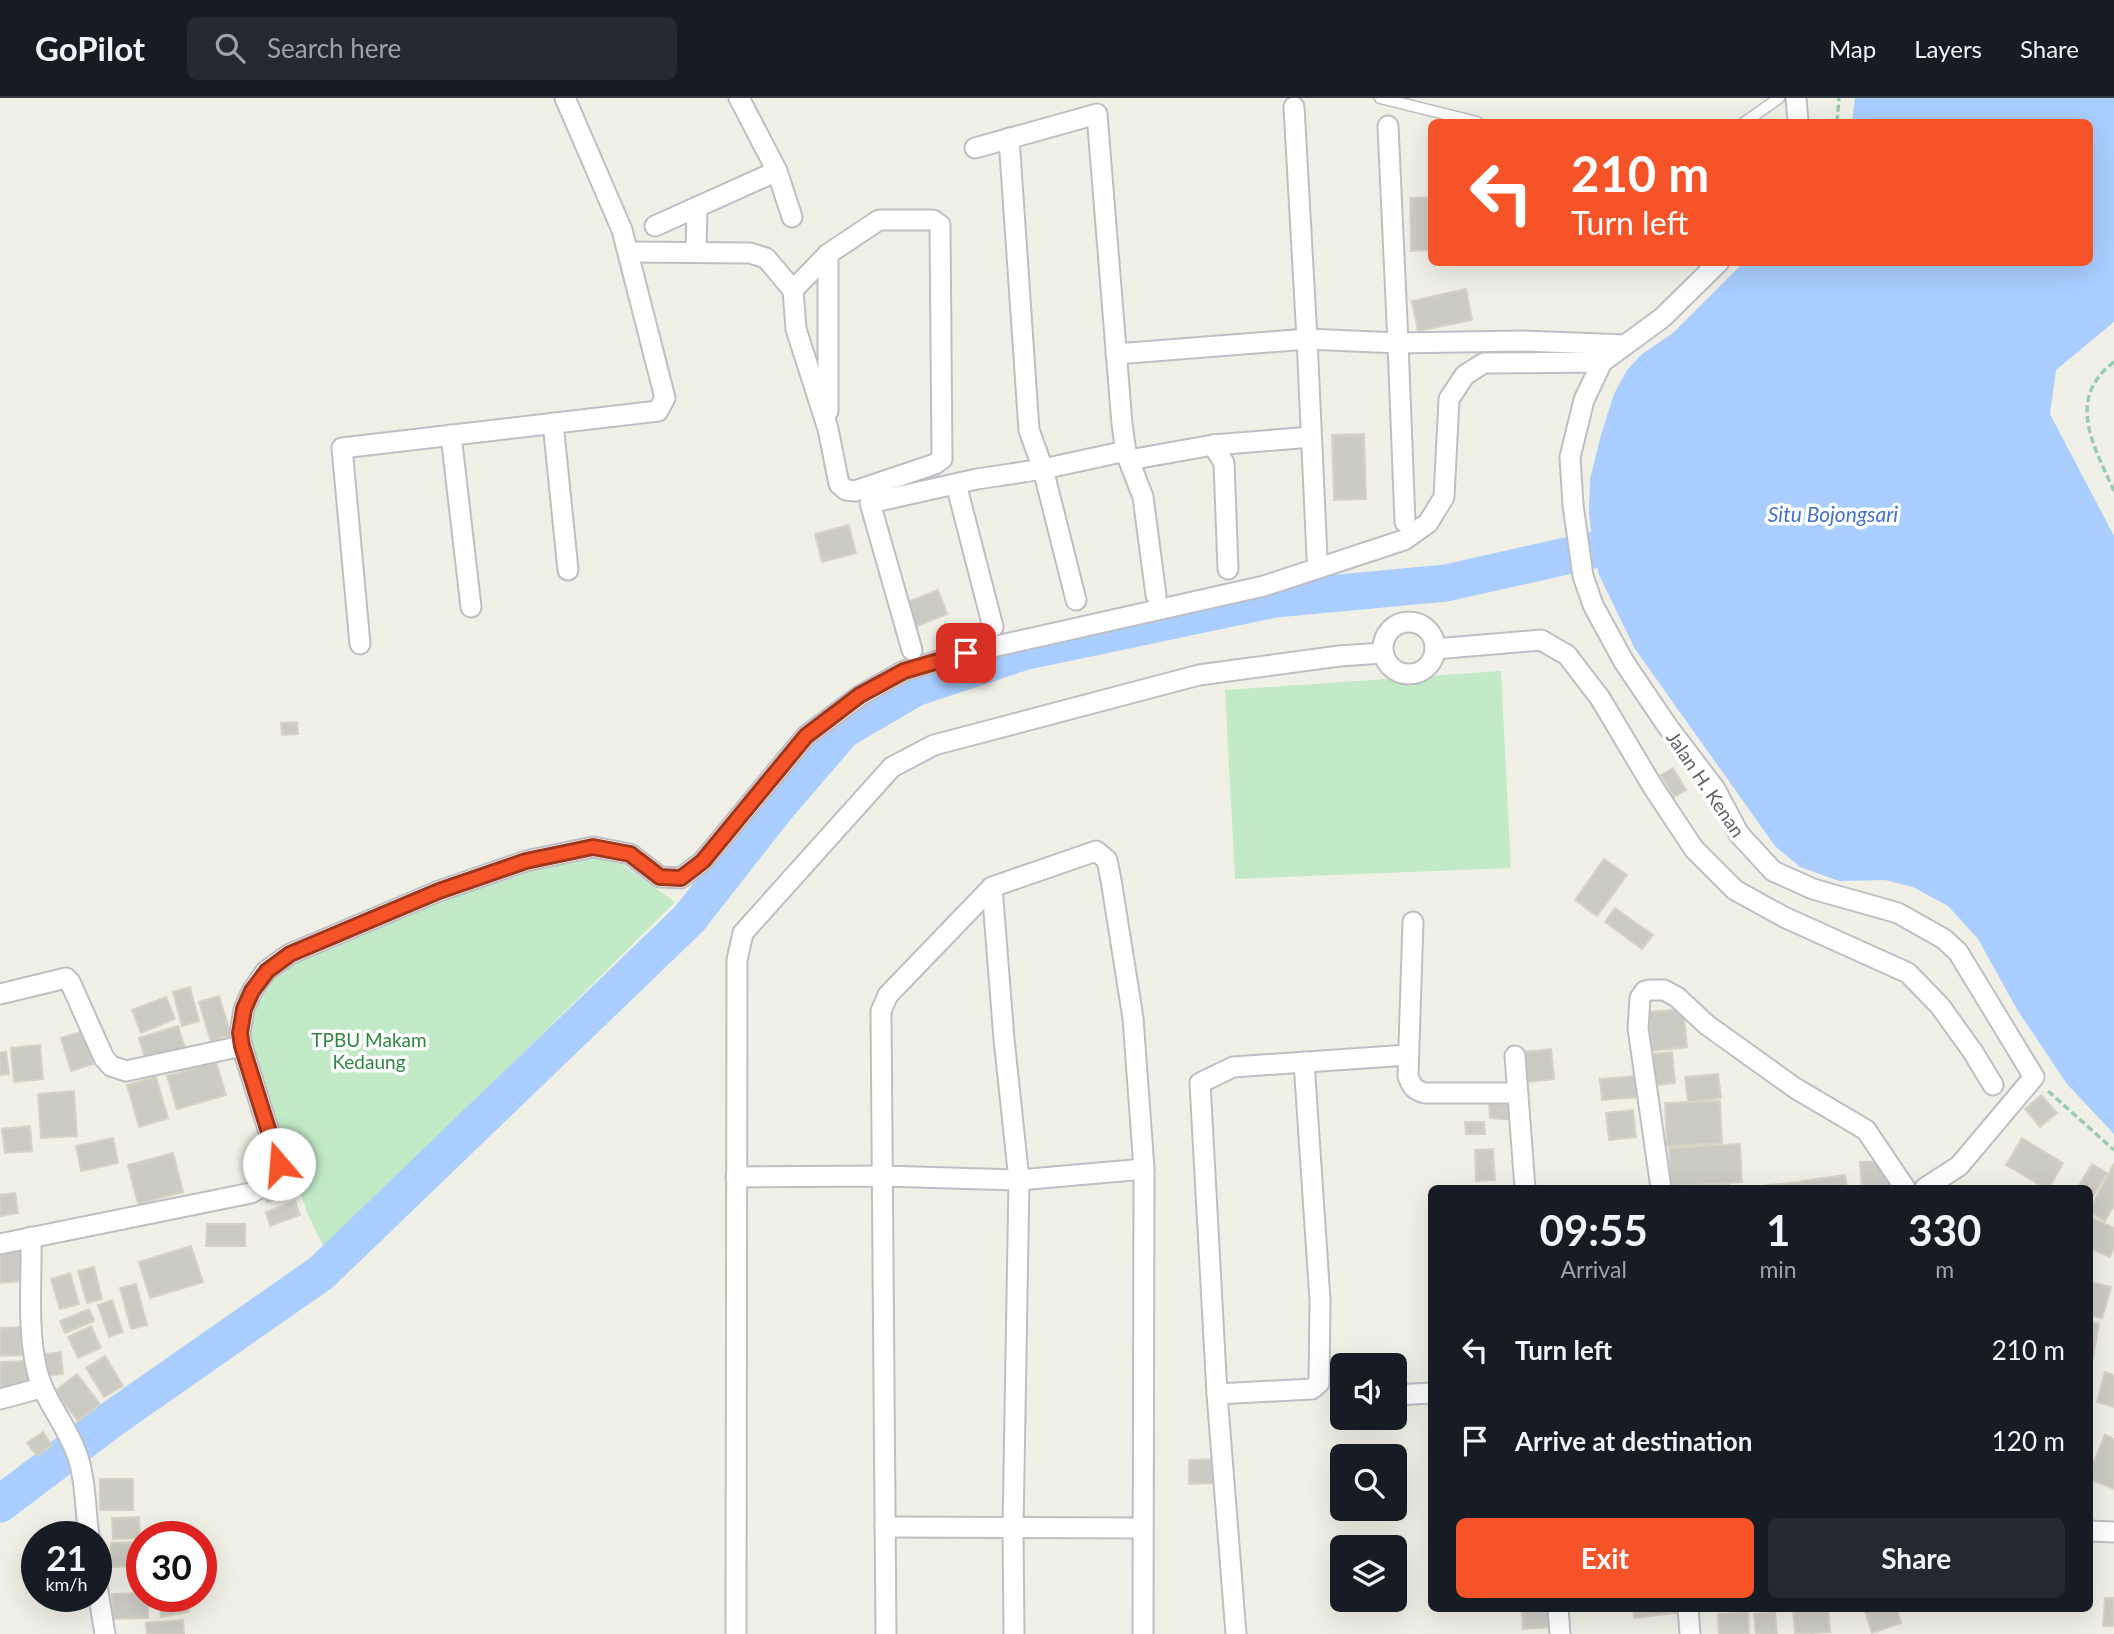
<!DOCTYPE html>
<html lang="en">
<head>
<meta charset="utf-8">
<style>
  body { margin:0; font-family:Lato,sans-serif; background:#242831; color:#f1f3f6; height:100vh; display:flex; flex-direction:column; font-size:26px; white-space:nowrap }
  * { box-sizing:border-box; margin:0 }
  p { font-size:23px; color:#9ea1a6 }
  .icon { flex:none; width:38px; height:38px; fill:none; stroke:currentColor; stroke-width:2; stroke-linecap:round; stroke-linejoin:round }
  .map { position:relative; flex:1; overflow:hidden }
  .panel { position:absolute; left:1428px; top:1087px; width:665px; height:427px; display:flex; flex-direction:column; background:#171b24; border-radius:10px; box-shadow:0 7px 28px #0002 }
  .panel>* { flex:none }
  .guide { position:absolute; left:1428px; top:21px; width:665px; height:147px; border-radius:10px; box-shadow:0 7px 28px #0002; background:#f65428; color:#fff; overflow:hidden }
  .tools { position:absolute; left:1330px; top:1255px; display:grid; gap:14px }
  .tools a { display:grid; place-items:center; width:77px; height:77px; border-radius:10px; background:#171b24; box-shadow:0 7px 28px #0002; font-size:35px }
  .speed { position:absolute; left:21px; top:1423px; display:flex; gap:14px; font-size:35px; font-weight:700; text-align:center }
  .speed>* { display:grid; place-content:center; width:91px; height:91px; border-radius:50%; background:#171b24; box-shadow:0 7px 28px #0002; line-height:1 }
  .speed small { font-size:18px; font-weight:400 }
  .speed .limit { border:10px solid #d22; background:#fff; color:#111 }
  .pin { position:absolute; display:grid; place-items:center; width:60px; height:60px; color:#fff; margin:-30px; border-radius:14px; box-shadow:0 4px 10px #0006 }
  .me { position:absolute; width:77px; margin:-38px; rotate:342deg; stroke-linejoin:round; filter:drop-shadow(0 0 5px #0008) }
  .turn { display:flex; align-items:center; gap:24px; height:147px; padding:0 28px; font-size:32px }
  .turn .icon { width:91px; height:91px; stroke-width:2.5 }
  .turn b { display:block; font-size:49px; line-height:60px }
  .eta { display:flex; justify-content:space-evenly; align-items:center; height:119px; text-align:center }
  .eta b { font-size:42px; font-weight:700; line-height:49px }
  .cta { display:flex; gap:14px; margin-top:auto; padding:14px 28px }
  .cta a { flex:1; height:80px; border-radius:10px; background:#f65428; color:#fff; font-size:28px; font-weight:700; line-height:80px; text-align:center }
  .cta a+a { background:#242831; color:#f1f3f6 }
  ul { padding:0; list-style:none }
  li { display:flex; align-items:center; gap:21px; height:91px; padding:0 28px }
  li div { flex:1 }
  li b { display:block; font-size:26px }
  li em { font-style:normal }
  header { display:flex; align-items:center; gap:42px; box-sizing:border-box; height:98px; padding:0 35px; background:#171b24; border-bottom:2px solid #363941 }
  header strong { font-size:33px }
  nav { display:flex; gap:38px; margin-inline-start:auto; font-size:24px }
  .search { width:490px; height:63px; background:#242831; display:flex; align-items:center; gap:18px; box-sizing:border-box; padding:0 24px; border-radius:10px; color:#9ea1a6; font-size:26px }
  .map>svg:first-child { display:block }
</style>
</head>
<body>
<header>
<strong>GoPilot</strong>
<div class="search"><svg class="icon" aria-label="search" viewBox="0 0 24 24"><circle cx="10" cy="10" r="6"/><path d="M15 15l6 6"/></svg>Search here</div>
<nav><a>Map</a><a>Layers</a><a>Share</a></nav>
</header>
<div class="map">
<svg width="2114" height="1536" viewBox="0 0 2114 1536">
  <rect width="100%" height="100%" fill="#f1f0e7"/>
  <g fill="#c2eac7">
    <polygon points="1501,573 1511,770 1235,781 1225,592"/>
    <polygon points="597,760 623,767 675,804 325,1152 308,1117 248,947 249,929 267,884 294,864 456,795 554,763"/>
  </g>
  <polygon fill="#a9ceff" points="1855,0 2114,0 2114,224 2056,272 2050,316 2114,438 2114,1036 2067,986 2018,913 1978,841 1948,808 1913,789 1885,782 1839,783 1800,769 1775,748 1635,551 1599,477 1593,452 1589,414 1590,381 1601,337 1614,296 1627,272 1642,256 1673,235 1743,165 2090,164 2090,24 1852,24"/>
  <g fill="none" stroke-linecap="round" stroke-linejoin="round">
    <polyline stroke="#a9ceff" stroke-width="37" points="0,1406 112,1321 321,1175 689,821 776,710 843,632 915,590 1023,554 1275,501 1446,485 1593,452"/>
  </g>
  <g fill="#cccbc3" stroke="#d7d3c4" stroke-width="2">
    <polygon points="1432,99 1432,152 1411,153 1410,100"/>
    <polygon points="1466,191 1472,222 1418,233 1412,203"/>
    <polygon points="1364,336 1366,401 1334,402 1332,337"/>
    <polygon points="849,427 856,455 822,464 815,436"/>
    <polygon points="938,492 947,516 912,530 902,506"/>
    <polygon points="297,624 298,636 282,637 281,625"/>
    <polygon points="1673,670 1686,692 1674,699 1661,677"/>
    <polygon points="1604,761 1627,777 1597,818 1575,802"/>
    <polygon points="1615,810 1653,837 1642,851 1605,824"/>
    <polygon points="190,889 199,923 182,928 173,894"/>
    <polygon points="219,898 231,937 211,944 199,904"/>
    <polygon points="166,899 175,921 141,935 132,912"/>
    <polygon points="1683,911 1687,949 1652,953 1649,914"/>
    <polygon points="178,928 185,950 146,963 139,940"/>
    <polygon points="89,931 99,964 71,973 61,940"/>
    <polygon points="40,947 43,981 14,984 11,950"/>
    <polygon points="1551,951 1554,981 1518,985 1515,955"/>
    <polygon points="6,954 9,976 0,977 0,955"/>
    <polygon points="1672,954 1675,985 1648,988 1645,957"/>
    <polygon points="216,964 226,997 177,1011 167,978"/>
    <polygon points="1718,976 1721,1000 1688,1004 1685,979"/>
    <polygon points="1636,978 1638,999 1602,1002 1600,981"/>
    <polygon points="156,979 168,1020 139,1029 127,987"/>
    <polygon points="74,993 77,1038 41,1040 38,996"/>
    <polygon points="2041,997 2057,1015 2040,1029 2025,1011"/>
    <polygon points="1513,1000 1514,1022 1490,1020 1489,1001"/>
    <polygon points="1720,1003 1722,1045 1667,1048 1665,1005"/>
    <polygon points="1633,1012 1636,1039 1609,1042 1606,1015"/>
    <polygon points="1465,1024 1484,1024 1485,1036 1466,1036"/>
    <polygon points="30,1028 32,1053 5,1055 2,1031"/>
    <polygon points="113,1040 118,1065 81,1073 76,1048"/>
    <polygon points="2022,1040 2063,1065 2049,1090 2045,1090 2006,1067"/>
    <polygon points="1740,1046 1742,1084 1671,1088 1669,1050"/>
    <polygon points="1493,1051 1495,1082 1476,1083 1475,1052"/>
    <polygon points="173,1055 183,1094 138,1106 128,1067"/>
    <polygon points="1888,1063 1889,1090 1862,1090 1860,1064"/>
    <polygon points="2092,1066 2107,1075 2093,1098 2090,1095 2090,1090 2078,1089"/>
    <polygon points="2114,1066 2114,1111 2112,1110 2105,1123 2090,1114 2090,1110"/>
    <polygon points="1845,1077 1847,1090 1802,1090 1801,1083"/>
    <polygon points="287,1083 291,1096 267,1104 263,1092"/>
    <polygon points="1800,1084 1800,1090 1742,1090"/>
    <polygon points="1729,1086 1729,1090 1685,1090 1684,1088"/>
    <polygon points="15,1095 18,1115 0,1118 0,1097"/>
    <polygon points="295,1103 300,1117 270,1128 266,1114"/>
    <polygon points="2090,1119 2114,1130 2114,1150 2110,1159 2090,1150"/>
    <polygon points="207,1126 245,1126 245,1148 206,1148"/>
    <polygon points="191,1148 203,1184 150,1200 139,1164"/>
    <polygon points="27,1151 31,1182 0,1185 0,1155"/>
    <polygon points="94,1169 102,1201 87,1205 78,1173"/>
    <polygon points="70,1175 79,1206 60,1211 51,1181"/>
    <polygon points="2090,1184 2111,1189 2102,1220 2090,1217"/>
    <polygon points="136,1186 147,1227 131,1231 120,1190"/>
    <polygon points="112,1202 123,1234 109,1239 98,1207"/>
    <polygon points="89,1211 94,1223 65,1235 60,1223"/>
    <polygon points="2090,1224 2099,1226 2093,1260 2090,1259"/>
    <polygon points="91,1228 101,1250 78,1260 68,1239"/>
    <polygon points="20,1229 22,1257 0,1258 0,1230"/>
    <polygon points="61,1254 63,1276 40,1279 37,1257"/>
    <polygon points="105,1258 123,1288 104,1299 86,1270"/>
    <polygon points="28,1263 29,1293 0,1294 0,1264"/>
    <polygon points="2105,1274 2114,1277 2114,1309 2097,1304"/>
    <polygon points="77,1276 100,1306 78,1323 55,1293"/>
    <polygon points="43,1334 52,1347 37,1358 27,1345"/>
    <polygon points="2105,1337 2114,1341 2114,1391 2090,1381 2090,1373"/>
    <polygon points="1214,1361 1215,1385 1189,1386 1189,1362"/>
    <rect x="100" y="1381" width="33" height="31"/>
    <polygon points="139,1419 140,1440 113,1441 112,1420"/>
    <polygon points="142,1444 142,1468 111,1469 111,1445"/>
    <polygon points="142,1495 142,1498 148,1498 148,1520 113,1521 112,1496"/>
    <polygon points="158,1498 186,1498 189,1514 161,1519"/>
    <polygon points="2105,1500 2114,1500 2114,1528 2103,1528"/>
    <polygon points="1522,1510 1551,1510 1552,1529 1523,1531"/>
    <polygon points="1633,1510 1676,1510 1677,1515 1634,1520"/>
    <polygon points="1793,1510 1828,1510 1830,1534 1795,1536"/>
    <polygon points="1864,1510 1896,1510 1901,1525 1872,1535"/>
    <polygon points="1748,1514 1749,1536 1719,1536 1718,1516"/>
    <polygon points="1775,1514 1777,1536 1756,1536 1754,1516"/>
    <polygon points="183,1522 184,1536 147,1536 146,1525"/>
  </g>
  <g fill="none" stroke-linecap="round" stroke-linejoin="round">
    <g stroke="#bebfc6" stroke-width="13">
      <g id="lane">
        <polyline points="1380,0 1477,24"/>
        <polyline points="1745,24 1779,0"/>
      </g>
    </g>
    <g stroke="#bebfc6" stroke-width="23">
      <g id="street">
        <polyline points="739,0 777,73 792,119"/>
        <polyline points="1796,0 1798,24"/>
        <polyline points="1294,9 1307,241 1398,245 1405,424"/>
        <polyline points="1388,28 1398,245 1522,243 1625,247"/>
        <polyline points="1009,40 1029,332 1043,371 1076,502"/>
        <polyline points="975,50 1097,16 1122,326 1126,355 1143,399 1156,497"/>
        <polyline points="655,128 777,73"/>
        <polyline points="629,154 750,155 766,160 793,192 796,231 828,331 839,386 846,392 855,393 935,366 942,361 940,127 933,122 879,122 828,156 793,192"/>
        <polyline points="696,154 697,109"/>
        <polyline points="828,156 828,313"/>
        <polyline points="1719,164 1662,220 1602,264 1584,302 1570,359 1573,407 1583,478 1593,507 1624,564 1668,629 1715,691 1739,736 1773,773 1813,791 1898,815 1944,841 1958,854 2034,979 1959,1068 1925,1090"/>
        <polyline points="1116,256 1307,241 1317,459"/>
        <polyline points="553,325 568,472"/>
        <polyline points="451,337 471,509"/>
        <polyline points="1213,347 1311,339"/>
        <polyline points="1129,362 1213,347 1224,365 1228,471"/>
        <polyline points="956,386 993,529"/>
        <circle cx="1409" cy="550" r="26"/>
        <polyline points="360,546 342,350 658,313 665,300 622,132 565,0"/>
        <polyline points="1435,551 1541,542 1567,557 1600,600 1653,689 1694,751 1735,792 1784,819 1908,875 1940,908 1973,954 1993,987"/>
        <polyline points="912,552 870,405 977,381 1043,371 1126,353"/>
        <polyline points="992,789 1004,941 1019,1082 1013,1431 1014,1536"/>
        <path d="M1413,824L1408,978C1412,989 1414,992 1425,995H1518"/>
        <polyline points="0,896 66,880 70,884 104,960 111,968 126,973 242,948"/>
        <polyline points="1515,958 1525,1090"/>
        <polyline points="736,1079 882,1078 1019,1082 1144,1071"/>
        <polyline points="1661,1090 1638,930 1640,900 1645,893 1650,892 1664,892 1677,899 1707,927 1795,990 1866,1032 1905,1090"/>
        <path d="M31,1139C32,1181 27,1227 36,1268C42,1300 65,1324 76,1354C86,1379 85,1412 89,1438"/>
        <polyline points="0,1146 251,1095 271,1084 279,1066 242,948 240,935 244,911 252,893 266,873 290,856 439,793 526,763 593,749 630,756 660,779 681,780 703,763 806,638 861,597 904,573 966,555 1264,488 1404,442 1428,425 1444,399 1449,301 1465,277 1484,265 1602,264"/>
        <polyline points="1217,1296 1312,1291 1319,1285 1320,1202 1304,964"/>
        <polyline points="1395,1297 1432,1295"/>
        <polyline points="0,1301 41,1290"/>
        <polyline points="885,1429 1142,1430"/>
        <polyline points="2090,1433 2114,1434"/>
        <polyline points="96,1482 105,1536"/>
        <polyline points="1558,1510 1560,1536"/>
        <polyline points="1688,1510 1690,1536"/>
        <polyline points="736,1536 737,862 743,835 892,669 934,647 1199,577 1339,558 1383,555"/>
        <polyline points="886,1536 881,913 888,897 992,789 1096,753 1107,762 1111,782 1133,920 1144,1071 1143,1536"/>
        <polyline points="1236,1536 1217,1296 1200,985 1233,969 1408,957"/>
      </g>
    </g>
    <g stroke="#9accaf" stroke-width="3.5" stroke-dasharray="7 3.5" stroke-linecap="butt">
      <polyline points="1837,24 1839,0"/>
      <path d="M2114,264C2065,301 2094,348 2114,393"/>
      <polyline points="2048,993 2114,1052"/>
    </g>
    <use href="#lane" stroke="#fff" stroke-width="10"/>
    <use href="#street" stroke="#fff" stroke-width="19"/>
  </g>
  <g fill="none" stroke-linecap="round" stroke-linejoin="round">
    <g stroke="#a0371a" stroke-width="18">
      <polyline id="route" points="279,1066 242,948 240,935 244,911 252,893 267,873 290,856 439,793 526,763 593,749 630,756 660,779 681,780 703,763 806,638 860,597 904,573 966,555"/>
    </g>
    <use href="#route" stroke="#f65428" stroke-width="12"/>
  </g>
  <g text-anchor="middle" dominant-baseline="central" stroke-width="7" stroke-linejoin="round" paint-order="stroke">
    <g font-size="19" fill="#5e6168" stroke="#fff">
      <text transform="translate(1706 686) rotate(56)">Jalan H. Kenan</text>
    </g>
    <g font-size="19" fill="#2f863f" stroke="#fff">
      <text x="369" y="941">TPBU Makam<tspan x="369" dy="22">Kedaung</tspan></text>
    </g>
    <g font-size="21" font-style="italic" fill="#4172cd" stroke="#fff">
      <text x="1833" y="415">Situ Bojongsari</text>
    </g>
  </g>
</svg>
<div class="tools">
<a><svg class="icon" aria-label="sound" viewBox="0 0 24 24"><path d="M4 9h4l5-4v14l-5-4H4zM17 9q2 3 0 6"/></svg></a>
<a><svg class="icon" aria-label="search" viewBox="0 0 24 24"><circle cx="10" cy="10" r="6"/><path d="M15 15l6 6"/></svg></a>
<a><svg class="icon" aria-label="layers" viewBox="0 0 24 24"><path d="M12 4l9 5-9 5-9-5zM3 14l9 5 9-5"/></svg></a>
</div>
<div class="speed"><div>21<small>km/h</small></div><div class="limit">30</div></div>
<div class="pin" style="left:966px;top:555px;background:#d93025"><svg class="icon" aria-label="arrive" viewBox="0 0 24 24"><path d="M6 21V4h12l-3 4 3 4H6"/></svg></div>
<svg class="me" style="left:279px;top:1066px" viewBox="-20 -20 40 40"><circle r="19" fill="#fff"/><path d="M0-13L10 11 0 6-10 11z" fill="#f65428"/></svg>
<div class="guide">
<div class="turn"><svg class="icon" aria-label="left" viewBox="0 0 24 24"><path d="M17 20v-9H6M10 6l-5 5 5 5"/></svg><div><b>210 m</b>Turn left</div></div>
</div>
<section class="panel">
<div class="eta">
<div><b>09:55</b><p>Arrival</p></div>
<div><b>1</b><p>min</p></div>
<div><b>330</b><p>m</p></div>
</div>
<ul>
<li><svg class="icon" aria-label="left" viewBox="0 0 24 24"><path d="M17 20v-9H6M10 6l-5 5 5 5"/></svg><div><b>Turn left</b></div><em>210 m</em></li>
<li><svg class="icon" aria-label="arrive" viewBox="0 0 24 24"><path d="M6 21V4h12l-3 4 3 4H6"/></svg><div><b>Arrive at destination</b></div><em>120 m</em></li>
</ul>
<div class="cta"><a>Exit</a><a>Share</a></div>
</section>
</div>
</body>
</html>
